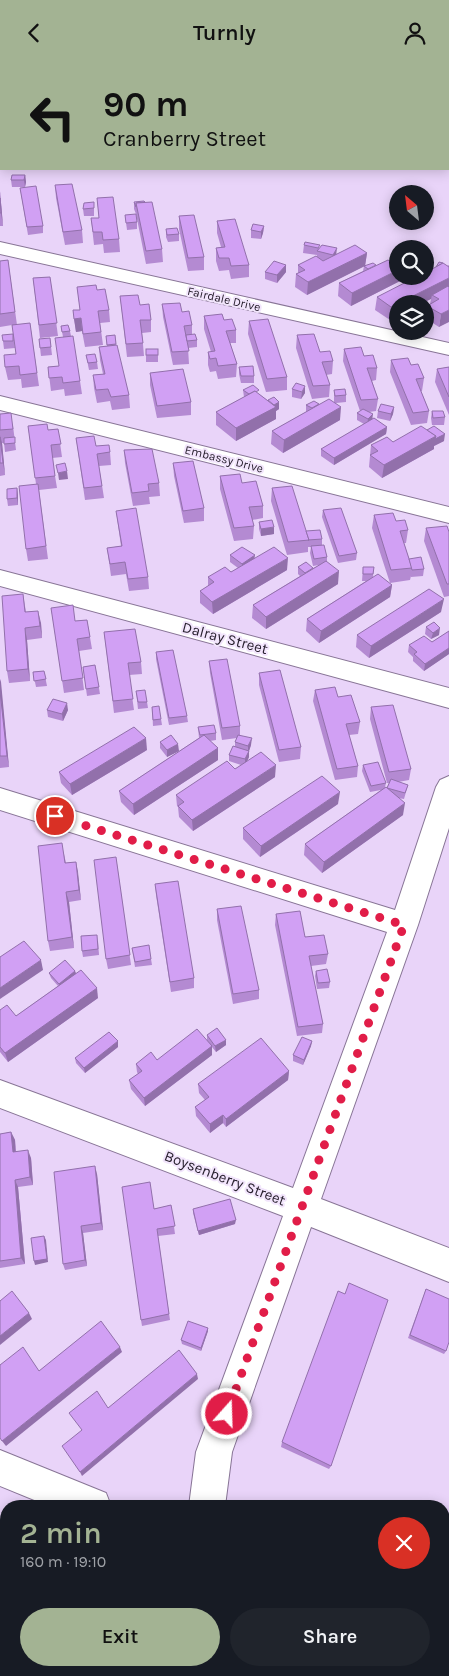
<!DOCTYPE html>
<html lang="en">
<head>
<meta charset="utf-8">
<style>
  body { margin:0; font-family:Karla,sans-serif; background:#20242c; color:#f1f3f6; height:100vh; display:flex; flex-direction:column; font-size:19px; white-space:nowrap }
  * { box-sizing:border-box; margin:0 }
  p { font-size:16px; color:#9ea1a6 }
  .icon { flex:none; width:28px; height:28px; fill:none; stroke:currentColor; stroke-width:2; stroke-linecap:round; stroke-linejoin:round }
  .map { position:relative; flex:1; overflow:hidden }
  .sheet { position:absolute; left:0px; top:1435px; width:450px; height:176px; display:flex; flex-direction:column; background:#171b24; border-radius:20px 20px 0 0; box-shadow:0 2px 12px #0003 }
  .sheet>* { flex:none }
  .banner { position:absolute; left:0px; top:0px; width:450px; height:105px; box-shadow:0 2px 12px #0003; background:#a3b393; color:#111; overflow:hidden }
  .needle { width:32px; rotate:332deg }
  .tools { position:absolute; left:389px; top:120px; display:grid; gap:10px }
  .tools a { display:grid; place-items:center; width:45px; height:45px; border-radius:50%; background:#171b24; box-shadow:0 2px 12px #0003; font-size:25px }
  .pin { position:absolute; display:grid; place-items:center; width:42px; height:42px; color:#fff; margin:-21px; border:2px solid #fff; border-radius:50%; box-shadow:0 1px 5px #0007 }
  .me { position:absolute; width:55px; margin:-28px; rotate:20deg; stroke-linejoin:round; filter:drop-shadow(0 0 4px #0008) }
  .turn { display:flex; align-items:center; gap:18px; height:105px; padding:0 20px; font-size:22px }
  .turn .icon { width:65px; height:65px; stroke-width:2.5 }
  .turn b { display:block; font-size:35px; line-height:42px }
  .round { display:grid; place-items:center; flex:none; width:52px; height:52px; border-radius:26px; background:#20242c }
  .summary { display:flex; align-items:center; justify-content:space-between; height:85px; padding:0 20px }
  h1 { font-size:30px; font-weight:600; line-height:38px; color:#a3b393 }
  .cta { display:flex; gap:10px; margin-top:auto; padding:10px 20px }
  .cta a { flex:1; height:58px; border-radius:30px; background:#a3b393; color:#111; font-size:20px; font-weight:600; line-height:58px; text-align:center }
  .cta a+a { background:#20242c; color:#f1f3f6 }
  header { display:flex; justify-content:space-between; align-items:center; height:65px; padding:0 20px; background:#a3b393; color:#111; font-size:22px; font-weight:600 }
  .map>svg:first-child { display:block }
</style>
</head>
<body>
<header><svg class="icon" aria-label="back" viewBox="0 0 24 24"><path d="M15 5l-7 7 7 7"/></svg>Turnly<svg class="icon" aria-label="person" viewBox="0 0 24 24"><circle cx="12" cy="8" r="4"/><path d="M4 21q1-7 8-7t8 7"/></svg></header>
<div class="map">
<svg width="449" height="1611" viewBox="0 0 449 1611">
  <rect width="100%" height="100%" fill="#e9d4f9"/>
  <g fill="none" stroke-linecap="round" stroke-linejoin="round">
    <g stroke="#887596" stroke-width="2">
      <polygon id="service" points="0,85 1,86 1,93 0,93"/>
    </g>
    <g stroke="#887596" stroke-width="2">
      <g id="minor">
        <polygon points="0,177 449,278 449,290 0,189"/>
        <polygon points="0,331 449,442 449,458 0,345"/>
        <polygon points="0,505 449,623 449,643 0,521"/>
        <polygon points="449,711 449,763 418,860 321,1134 449,1183 449,1217 311,1162 232,1387 225,1441 189,1441 196,1387 283,1151 0,1043 0,1015 293,1123 387,867 0,745 0,723 395,845 436,722 440,715"/>
        <polygon points="0,1385 106,1428 111,1441 49,1441 0,1421"/>
        <polygon points="196,1605 234,1605 233,1611 193,1611"/>
      </g>
    </g>
    <use href="#service" fill="#fff" fill-rule="evenodd"/>
    <use href="#minor" fill="#fff" fill-rule="evenodd"/>
  </g>
  <g fill="#b48ad2">
    <polygon points="25,110 26,117 25,122 12,122 11,115"/>
    <polygon points="55,120 82,165 83,178 65,180 56,133"/>
    <polygon points="20,123 43,161 43,168 28,170"/>
    <polygon points="0,126 3,161 0,161"/>
    <polygon points="97,133 119,174 120,187 104,188 103,179 94,180 91,153 99,153"/>
    <polygon points="94,137 94,151 84,151 83,144"/>
    <polygon points="134,137 145,137 162,184 163,197 146,199 136,149 134,144"/>
    <polygon points="125,150 137,157 137,164 127,165"/>
    <polygon points="179,151 204,192 204,205 188,206 179,164"/>
    <polygon points="217,155 249,200 249,212 231,214 229,205 219,206 216,196 216,183 221,182 217,168"/>
    <polygon points="264,161 263,168 261,174 251,173 251,165"/>
    <polygon points="166,164 179,169 179,176 168,177 166,172"/>
    <polygon points="304,180 320,183 337,189 367,188 365,201 400,216 351,241 338,231 339,218 363,206 364,201 307,230 295,222 296,209 298,208 298,200 317,192 317,190 303,188"/>
    <polygon points="8,195 17,260 30,258 39,321 22,323 21,314 8,315 5,302 16,289 12,260 0,262 0,196"/>
    <polygon points="286,200 286,207 277,218 265,214 265,207"/>
    <polygon points="449,200 439,262 425,253 427,241 430,239 431,234 398,239 398,251 390,255 375,245 377,232"/>
    <polygon points="50,212 58,271 40,273 33,213"/>
    <polygon points="77,222 97,225 109,245 110,257 100,258 103,280 85,282 82,266 76,267 73,245 80,245"/>
    <polygon points="120,231 140,240 151,255 151,267 142,268 144,291 127,292"/>
    <polygon points="162,239 182,247 192,260 192,270 197,275 197,282 188,283 189,299 173,300 163,252"/>
    <polygon points="204,251 224,255 236,265 236,278 230,278 237,299 236,312 218,314 216,306 210,307 208,300 208,287 211,287 204,264"/>
    <polygon points="249,256 287,312 287,325 266,327 248,269"/>
    <polygon points="61,261 70,266 80,316 82,329 65,331 64,324 51,326 48,302 59,301 63,272"/>
    <polygon points="13,269 15,283 4,284 3,276"/>
    <polygon points="115,270 116,280 129,330 130,343 112,345 110,336 97,338 94,323 93,310 103,309 100,295 99,282 107,281 106,271"/>
    <polygon points="297,270 333,296 332,309 326,310 330,320 329,332 312,334 296,283"/>
    <polygon points="50,273 52,290 41,291 39,274"/>
    <polygon points="158,284 158,297 146,297 146,290"/>
    <polygon points="344,284 364,291 377,303 376,315 372,316 378,334 376,346 369,347 373,354 387,362 386,369 334,400 321,391 321,384 364,359 357,355 357,348 360,346 343,296"/>
    <polygon points="86,290 97,297 98,304 89,305"/>
    <polygon points="391,295 411,300 424,313 422,326 421,326 429,346 427,358 411,360 390,307"/>
    <polygon points="239,302 254,311 254,318 241,318 239,309"/>
    <polygon points="449,302 449,350 435,317 437,304"/>
    <polygon points="150,308 191,337 191,350 157,353 150,320"/>
    <polygon points="292,324 305,328 301,334 292,332"/>
    <polygon points="243,325 259,329 279,344 276,346 276,354 236,376 216,360 216,347 244,332"/>
    <polygon points="334,325 346,330 346,337 336,338 340,355 283,388 271,379 272,366 306,347 306,340 319,339 334,337"/>
    <polygon points="394,342 393,349 390,356 377,353 378,346"/>
    <polygon points="432,346 445,352 444,360 432,360 431,353"/>
    <polygon points="0,349 13,361 16,385 5,387 4,378 2,378 5,410 0,411"/>
    <polygon points="28,361 48,365 58,364 62,392 52,393 57,423 39,425 48,494 28,496 26,484 36,419"/>
    <polygon points="76,373 110,387 111,400 99,401 104,433 85,435"/>
    <polygon points="444,376 434,381 434,384 382,413 369,402 371,380 393,377"/>
    <polygon points="124,385 159,418 160,431 149,432 150,439 133,441 125,398"/>
    <polygon points="173,398 204,443 204,456 184,458 174,411"/>
    <polygon points="220,411 242,418 263,441 263,453 252,455 254,461 253,474 234,476 220,424"/>
    <polygon points="17,423 18,431 18,440 8,441 7,434"/>
    <polygon points="272,423 306,467 322,474 322,480 327,492 327,497 338,519 266,564 252,553 253,540 300,511 298,509 298,502 313,503 319,500 313,501 310,488 311,482 308,482 308,487 287,490 271,436"/>
    <polygon points="323,445 357,488 356,495 338,498 322,452"/>
    <polygon points="116,446 148,512 149,524 129,526 126,509 111,511 107,483 121,481"/>
    <polygon points="374,450 396,456 408,465 406,478 404,478 409,494 424,504 423,511 411,512 411,511 410,515 390,518 372,463"/>
    <polygon points="259,457 274,469 261,471 259,464"/>
    <polygon points="426,463 449,467 449,531 444,532 424,476"/>
    <polygon points="230,490 254,493 287,505 213,549 200,538 200,526 208,521 208,512 231,507 238,503 230,497"/>
    <polygon points="363,502 374,502 373,512 392,520 390,532 319,578 306,566 307,554 366,516 362,516"/>
    <polygon points="23,529 26,547 41,558 42,573 27,575 30,616 9,618 7,606"/>
    <polygon points="51,543 75,556 87,555 92,584 79,586 84,625 64,628"/>
    <polygon points="441,547 369,593 356,582 357,570"/>
    <polygon points="426,562 439,570 431,574 425,569"/>
    <polygon points="449,566 449,589 424,606 413,596 413,592 408,587 409,580 432,577"/>
    <polygon points="104,567 141,597 142,609 129,610 134,645 114,648"/>
    <polygon points="156,587 187,651 188,657 169,660 156,594"/>
    <polygon points="209,596 240,661 240,670 251,680 249,686 249,692 247,696 275,712 193,766 179,752 178,742 177,741 176,730 235,704 241,700 229,696 229,690 235,682 235,677 237,673 222,675 210,608"/>
    <polygon points="95,600 100,629 87,631 83,602"/>
    <polygon points="44,606 47,621 36,622 33,607"/>
    <polygon points="259,608 301,682 300,694 279,697 259,620"/>
    <polygon points="0,614 9,702 0,703"/>
    <polygon points="315,625 338,632 360,657 358,669 349,670 358,701 357,712 335,715 313,636"/>
    <polygon points="136,626 147,637 148,643 138,644"/>
    <polygon points="152,642 161,654 162,660 153,661"/>
    <polygon points="371,642 411,704 409,715 398,717 408,720 404,734 398,733 403,750 322,808 304,790 305,779 381,725 370,727 362,706 363,700 386,718 385,722 387,723 389,718 387,718 370,654"/>
    <polygon points="47,645 68,645 63,656 48,652"/>
    <polygon points="198,662 216,668 216,675 210,676 218,683 218,695 134,750 121,737 119,726 199,673"/>
    <polygon points="160,677 179,686 167,692 160,683"/>
    <polygon points="147,685 72,730 61,718 59,707"/>
    <polygon points="338,739 260,792 243,774 243,763"/>
    <polygon points="64,789 66,798 76,797 81,835 69,837 74,883 50,886 48,876"/>
    <polygon points="116,792 131,900 108,904 106,894"/>
    <polygon points="155,819 194,913 194,923 171,927 156,830"/>
    <polygon points="217,844 259,925 259,934 233,939 217,855"/>
    <polygon points="276,849 328,889 326,899 311,901 323,959 322,968 297,971 275,860"/>
    <polygon points="98,876 99,890 83,892 82,886"/>
    <polygon points="132,883 151,894 152,900 135,902"/>
    <polygon points="75,906 76,909 98,933 8,997 0,987 0,945 16,951 58,921 51,913 49,908"/>
    <polygon points="316,906 330,917 329,923 317,924 315,911"/>
    <polygon points="207,970 226,980 216,987 212,982 212,990 145,1041 131,1024 129,1015 138,1009 137,1007 136,999 157,995 207,975"/>
    <polygon points="312,976 311,981 303,1000 293,996 293,990"/>
    <polygon points="118,982 85,1008 76,998 75,993"/>
    <polygon points="289,1006 288,1015 226,1062 223,1058 210,1068 196,1051 195,1042 205,1035 199,1028 198,1019"/>
    <polygon points="11,1067 15,1075 16,1087 31,1093 33,1120 18,1122 25,1199 0,1203 0,1069"/>
    <polygon points="97,1109 103,1165 83,1168 87,1201 65,1205 63,1199"/>
    <polygon points="171,1140 175,1169 158,1171 170,1255 142,1261 141,1255 154,1144"/>
    <polygon points="193,1144 235,1159 199,1170 193,1148"/>
    <polygon points="426,1224 446,1286 444,1289 408,1273"/>
    <polygon points="345,1229 331,1401 329,1404 281,1382 282,1377"/>
    <polygon points="208,1263 208,1266 201,1286 182,1279 181,1275"/>
  </g>
  <g fill="#9270ab">
    <polygon points="25,110 26,117 25,122 24,115"/>
    <polygon points="0,126 3,161 1,148"/>
    <polygon points="264,161 263,168 261,174 261,167"/>
    <polygon points="337,183 336,191 332,197 333,190"/>
    <polygon points="367,188 365,201 307,230 308,217"/>
    <polygon points="286,200 286,207 277,218 277,210"/>
    <polygon points="398,205 398,211 400,211 400,216 351,241 352,228"/>
    <polygon points="449,213 449,224 432,230 431,234 421,239 398,239"/>
    <polygon points="398,239 398,251 390,255 391,242"/>
    <polygon points="449,245 449,257 439,262 441,249"/>
    <polygon points="81,253 82,266 76,267 74,254"/>
    <polygon points="305,321 305,328 301,334 302,327"/>
    <polygon points="279,337 279,344 276,346 276,354 236,376 236,363 270,342"/>
    <polygon points="341,342 340,355 283,388 284,375"/>
    <polygon points="394,342 393,349 390,356 391,349"/>
    <polygon points="373,349 372,356 367,361 368,354"/>
    <polygon points="387,362 386,369 334,400 334,393"/>
    <polygon points="445,369 444,376 434,381 434,384 382,413 384,400 436,371"/>
    <polygon points="0,370 2,378 5,410 3,398"/>
    <polygon points="67,406 68,414 59,415 58,408"/>
    <polygon points="17,423 18,431 18,440 17,433"/>
    <polygon points="274,462 274,469 261,471 261,464"/>
    <polygon points="255,490 254,497 242,506 242,499"/>
    <polygon points="288,493 287,505 213,549 212,537"/>
    <polygon points="339,506 338,519 266,564 266,552"/>
    <polygon points="392,520 390,532 319,578 321,566"/>
    <polygon points="444,534 441,547 369,593 371,581"/>
    <polygon points="38,546 41,558 42,573 40,561"/>
    <polygon points="25,563 27,575 30,616 28,604"/>
    <polygon points="440,563 439,570 431,574 433,568"/>
    <polygon points="449,583 449,589 424,606 425,599"/>
    <polygon points="0,614 1,617 9,702 7,691 0,626"/>
    <polygon points="67,638 68,645 63,656 62,649"/>
    <polygon points="146,673 147,685 72,730 70,719"/>
    <polygon points="252,673 251,680 249,686 249,692 245,701 245,694 248,687 248,681"/>
    <polygon points="178,679 179,686 167,692 167,685"/>
    <polygon points="218,683 218,695 134,750 133,739"/>
    <polygon points="276,700 275,712 193,766 192,755"/>
    <polygon points="340,727 338,739 260,792 261,781"/>
    <polygon points="405,738 403,750 322,808 324,797"/>
    <polygon points="76,797 78,807 81,835 79,825"/>
    <polygon points="66,827 69,837 74,883 72,872"/>
    <polygon points="41,895 43,905 0,934 0,923"/>
    <polygon points="75,906 77,911 61,924 59,919"/>
    <polygon points="97,923 98,933 8,997 5,988"/>
    <polygon points="226,975 226,980 216,987 215,981"/>
    <polygon points="118,976 118,982 85,1008 84,1003"/>
    <polygon points="312,976 311,981 303,1000 304,995"/>
    <polygon points="212,981 212,990 145,1041 144,1033"/>
    <polygon points="289,1006 288,1015 226,1062 226,1054"/>
    <polygon points="223,1050 223,1058 210,1068 210,1059"/>
    <polygon points="11,1067 15,1075 16,1095 13,1087"/>
    <polygon points="28,1085 31,1093 33,1120 30,1112"/>
    <polygon points="95,1101 97,1109 103,1165 101,1158"/>
    <polygon points="15,1115 18,1122 25,1199 21,1193"/>
    <polygon points="236,1155 235,1159 199,1170 198,1166"/>
    <polygon points="81,1161 83,1168 87,1201 85,1195"/>
    <polygon points="44,1171 46,1175 48,1197 35,1200 34,1196"/>
    <polygon points="29,1248 32,1254 0,1280 0,1271"/>
    <polygon points="208,1263 208,1266 201,1286 201,1283"/>
    <polygon points="120,1282 122,1287 6,1381 2,1376"/>
    <polygon points="197,1309 198,1314 82,1411 80,1407"/>
    <rect x="112" y="1605" width="2" height="6"/>
  </g>
  <g fill="#d1a0f4" stroke="#9270ab">
    <polygon points="12,110 25,110 24,115 11,115"/>
    <polygon points="72,119 82,165 63,167 55,120"/>
    <polygon points="36,121 43,161 27,162 20,123"/>
    <polygon points="113,132 119,174 103,175 102,167 93,167 91,153 99,153 97,133"/>
    <polygon points="0,133 1,148 0,148"/>
    <polygon points="144,136 145,137 136,138 136,142 134,137"/>
    <polygon points="94,137 94,143 83,144 84,138"/>
    <polygon points="152,137 162,184 146,186 136,138"/>
    <polygon points="136,149 137,157 126,158 125,150"/>
    <polygon points="194,150 204,192 188,193 179,151"/>
    <polygon points="235,154 249,200 231,201 229,193 219,193 216,183 225,182 217,156"/>
    <polygon points="253,159 264,161 261,167 251,165"/>
    <polygon points="177,163 179,169 167,170 166,164"/>
    <polygon points="305,177 320,180 318,183 304,180"/>
    <polygon points="322,180 337,183 333,190 317,186"/>
    <polygon points="355,180 367,188 308,217 296,209 305,205 298,200 316,191 323,196"/>
    <polygon points="8,195 15,247 0,249 0,196"/>
    <polygon points="388,195 398,201 398,205 352,228 339,218"/>
    <polygon points="274,196 286,200 277,210 265,207"/>
    <polygon points="439,197 443,198 436,202"/>
    <polygon points="373,198 376,200 368,204 364,201"/>
    <polygon points="443,198 449,202 449,213 391,242 377,232 418,211 425,211 425,208"/>
    <polygon points="50,212 57,258 39,260 33,213"/>
    <polygon points="96,220 97,225 105,224 109,245 98,246 101,267 83,269 81,253 74,254 73,245 80,245 77,222"/>
    <polygon points="448,221 449,222 449,245 441,249 427,241 439,234 432,230"/>
    <polygon points="138,230 140,240 149,239 151,255 140,255 143,278 126,279 120,231"/>
    <polygon points="180,238 182,247 189,246 192,260 184,261 189,286 172,287 162,239"/>
    <polygon points="222,249 224,255 232,254 236,265 226,266 237,299 218,301 216,293 210,294 208,287 215,286 204,251"/>
    <polygon points="268,254 287,312 267,314 249,256"/>
    <polygon points="30,258 37,308 20,310 19,301 5,302 4,290 16,289 12,260"/>
    <polygon points="68,260 70,266 62,267 61,261"/>
    <polygon points="13,269 13,276 3,276 2,270"/>
    <polygon points="195,269 197,275 187,276 186,270"/>
    <polygon points="314,269 320,287 330,286 333,296 322,297 330,320 313,321 297,270"/>
    <polygon points="115,270 116,279 107,280 106,271"/>
    <polygon points="73,271 80,316 63,318 62,312 49,313 48,302 59,301 55,273"/>
    <polygon points="50,273 51,282 40,283 39,274"/>
    <polygon points="117,280 129,330 111,332 108,324 96,325 93,310 105,309 99,282"/>
    <polygon points="361,282 364,291 373,290 377,303 367,303 378,334 361,335 344,284"/>
    <rect x="146" y="284" width="12" height="6"/>
    <polygon points="95,289 97,297 88,298 86,290"/>
    <polygon points="408,293 411,300 418,299 424,313 416,314 429,346 413,348 391,295"/>
    <polygon points="253,301 254,311 241,311 239,302"/>
    <polygon points="449,302 449,332 437,304"/>
    <polygon points="183,304 191,337 157,341 150,308"/>
    <polygon points="296,318 305,321 302,327 292,324"/>
    <polygon points="253,320 259,325 256,327 255,326 249,329 243,325"/>
    <polygon points="345,324 346,330 335,331 334,325"/>
    <polygon points="255,326 276,342 236,363 216,347"/>
    <polygon points="274,332 279,337 274,340 268,335"/>
    <polygon points="329,334 341,342 284,375 272,366"/>
    <polygon points="314,336 319,339 312,343 306,340"/>
    <polygon points="381,339 394,342 391,349 378,346"/>
    <polygon points="363,344 373,349 368,354 357,348"/>
    <polygon points="432,346 443,346 445,352 433,353"/>
    <polygon points="11,348 13,364 0,365 0,349"/>
    <polygon points="374,353 387,362 334,393 321,384"/>
    <polygon points="47,359 48,365 58,364 61,379 51,380 55,411 35,413 28,361"/>
    <polygon points="421,361 436,371 384,400 370,390 378,386 371,380 387,372 393,377"/>
    <polygon points="434,361 445,369 435,374 436,371 427,365"/>
    <polygon points="94,371 96,381 109,380 110,387 97,389 102,421 84,423 76,373"/>
    <polygon points="0,372 3,398 0,398"/>
    <polygon points="15,372 15,378 4,379 4,373"/>
    <polygon points="152,384 159,418 148,419 149,426 132,428 124,385"/>
    <polygon points="193,396 204,443 183,446 173,398"/>
    <polygon points="65,398 67,406 58,408 56,400"/>
    <polygon points="240,409 242,418 256,416 263,441 249,442 254,461 234,463 220,411"/>
    <polygon points="38,419 46,481 26,484 19,421"/>
    <polygon points="292,421 309,475 288,477 272,423"/>
    <polygon points="17,423 17,433 7,434 7,424"/>
    <polygon points="136,443 148,512 128,514 125,497 110,499 107,483 122,481 116,446"/>
    <polygon points="341,443 357,488 339,491 323,445"/>
    <polygon points="393,448 396,456 405,455 408,465 400,466 412,503 391,505 374,450"/>
    <polygon points="272,455 274,462 261,464 259,457"/>
    <polygon points="447,461 449,467 449,519 447,519 426,463"/>
    <polygon points="320,465 322,474 308,475 309,475 306,466"/>
    <polygon points="324,480 327,492 314,494 311,481"/>
    <polygon points="242,482 255,490 242,499 230,490"/>
    <polygon points="274,482 288,493 212,537 200,526 214,517 208,512 225,502 231,507"/>
    <polygon points="421,492 424,504 412,505 409,494"/>
    <polygon points="326,496 339,506 266,552 253,540"/>
    <polygon points="306,497 313,503 305,508 298,502"/>
    <polygon points="363,502 374,502 373,509 363,509"/>
    <polygon points="378,509 392,520 321,566 307,554"/>
    <polygon points="429,524 444,534 371,581 357,570"/>
    <polygon points="23,529 25,547 38,546 40,561 25,563 28,604 7,606 2,531"/>
    <polygon points="73,540 75,556 87,555 90,572 77,574 83,613 62,616 51,543"/>
    <polygon points="434,557 440,563 433,568 426,562"/>
    <polygon points="135,564 141,597 128,598 133,634 113,636 104,567"/>
    <polygon points="449,566 449,583 425,599 414,589 417,587 409,580 424,571 432,577"/>
    <polygon points="173,585 187,651 169,653 156,587"/>
    <polygon points="227,594 240,661 222,663 209,596"/>
    <polygon points="95,600 99,622 86,624 83,602"/>
    <polygon points="280,605 301,682 279,685 259,608"/>
    <polygon points="44,606 46,614 34,616 33,607"/>
    <polygon points="335,622 338,632 351,630 360,657 346,659 358,701 337,704 315,625"/>
    <polygon points="145,625 147,637 138,637 136,626"/>
    <polygon points="0,626 7,691 0,691"/>
    <polygon points="53,634 67,638 62,649 47,645"/>
    <polygon points="393,640 411,704 389,707 371,642"/>
    <polygon points="159,641 161,654 153,655 152,642"/>
    <polygon points="214,660 216,668 200,670 198,662"/>
    <polygon points="134,662 146,673 70,719 59,707"/>
    <polygon points="171,670 178,679 167,685 160,677"/>
    <polygon points="204,670 218,683 133,739 119,726"/>
    <polygon points="238,670 252,673 248,681 235,677"/>
    <polygon points="233,681 249,686 245,694 229,690"/>
    <polygon points="261,687 276,700 192,755 178,741 184,737 176,730 227,696 235,704"/>
    <polygon points="378,697 386,718 371,721 363,700"/>
    <polygon points="322,711 340,727 261,781 243,763"/>
    <polygon points="391,714 408,720 405,728 387,723"/>
    <polygon points="386,722 405,738 324,797 305,779"/>
    <polygon points="62,778 65,798 76,797 79,825 66,827 72,872 48,876 38,781"/>
    <polygon points="116,792 130,890 106,894 94,795"/>
    <polygon points="178,816 194,913 170,917 155,819"/>
    <polygon points="241,841 259,925 233,929 217,844"/>
    <polygon points="300,846 305,872 324,870 328,889 309,891 323,959 298,962 276,849"/>
    <polygon points="97,870 98,884 82,886 81,871"/>
    <polygon points="24,876 41,895 0,923 0,892"/>
    <polygon points="149,880 151,894 135,897 132,883"/>
    <polygon points="65,895 75,906 59,919 49,908"/>
    <polygon points="327,904 330,917 318,918 316,906"/>
    <polygon points="81,905 97,923 5,988 0,982 0,945 7,940 16,951"/>
    <polygon points="217,963 226,975 215,981 207,970"/>
    <polygon points="197,964 212,981 144,1033 129,1015 142,1006 136,999 151,987 157,995"/>
    <polygon points="109,967 118,976 84,1003 75,993"/>
    <polygon points="302,972 312,976 304,995 293,990"/>
    <polygon points="261,973 289,1006 226,1054 223,1050 210,1059 195,1042 209,1032 198,1019"/>
    <polygon points="11,1067 13,1087 28,1085 30,1112 15,1115 21,1193 0,1196 0,1069"/>
    <polygon points="95,1101 101,1158 81,1161 85,1195 63,1199 54,1107"/>
    <polygon points="150,1117 154,1144 171,1140 175,1161 157,1164 169,1249 141,1255 122,1122"/>
    <polygon points="230,1134 236,1155 198,1166 193,1144"/>
    <polygon points="44,1171 47,1194 34,1196 31,1173"/>
    <polygon points="349,1218 388,1235 331,1401 282,1377 338,1226 345,1229"/>
    <polygon points="426,1224 449,1234 449,1277 446,1286 410,1270"/>
    <polygon points="12,1226 29,1248 0,1271 0,1236"/>
    <polygon points="101,1256 120,1282 2,1376 0,1373 0,1300 23,1282 39,1306"/>
    <polygon points="188,1256 208,1263 201,1283 181,1275"/>
    <polygon points="179,1285 197,1309 80,1407 62,1381 82,1365 69,1348 97,1326 108,1343"/>
    <rect x="77" y="1605" width="35" height="6"/>
  </g>
  <g fill="none" stroke-linecap="round" stroke-linejoin="round">
    <polyline stroke="#e11d48" stroke-width="9" stroke-dasharray="0 16.2" points="55,751 404,860 227,1349"/>
  </g>
  <g text-anchor="middle" dominant-baseline="central" stroke-width="4" stroke-linejoin="round" paint-order="stroke">
    <g font-size="12" fill="#29212f" stroke="#f2e5fc">
      <text transform="translate(224 234) rotate(13)">Fairdale Drive</text>
      <text transform="translate(224 394) rotate(14)">Embassy Drive</text>
    </g>
    <g font-size="15" fill="#29212f" stroke="#f2e5fc">
      <text transform="translate(225 573) rotate(15)">Dalray Street</text>
      <text transform="translate(225 1113) rotate(21)">Boysenberry Street</text>
    </g>
  </g>
</svg>
<div class="tools">
<a><svg class="needle" viewBox="-14 -14 28 28"><path d="M0-13l5 13h-10z" fill="#e53935"/><path d="M0 13l5-13h-10z" fill="#9ea1a6"/></svg></a>
<a><svg class="icon" aria-label="search" viewBox="0 0 24 24"><circle cx="10" cy="10" r="6"/><path d="M15 15l6 6"/></svg></a>
<a><svg class="icon" aria-label="layers" viewBox="0 0 24 24"><path d="M12 4l9 5-9 5-9-5zM3 14l9 5 9-5"/></svg></a>
</div>
<div class="pin" style="left:55px;top:751px;background:#d93025"><svg class="icon" aria-label="arrive" viewBox="0 0 24 24"><path d="M6 21V4h12l-3 4 3 4H6"/></svg></div>
<svg class="me" style="left:227px;top:1349px" viewBox="-20 -20 40 40"><circle r="17" fill="#e11d48" stroke="#fff" stroke-width="3"/><path d="M0-11L8 9 0 5-8 9z" fill="#fff"/></svg>
<div class="banner">
<div class="turn"><svg class="icon" aria-label="left" viewBox="0 0 24 24"><path d="M17 20v-9H6M10 6l-5 5 5 5"/></svg><div><b>90 m</b>Cranberry Street</div></div>
</div>
<section class="sheet">
<div class="summary"><div><h1>2 min</h1><p>160 m · 19:10</p></div><a class="round" style="background:#d93025;color:#fff"><svg class="icon" aria-label="close" viewBox="0 0 24 24"><path d="M6 6l12 12M18 6L6 18"/></svg></a></div>
<div class="cta"><a>Exit</a><a>Share</a></div>
</section>
</div>
</body>
</html>
